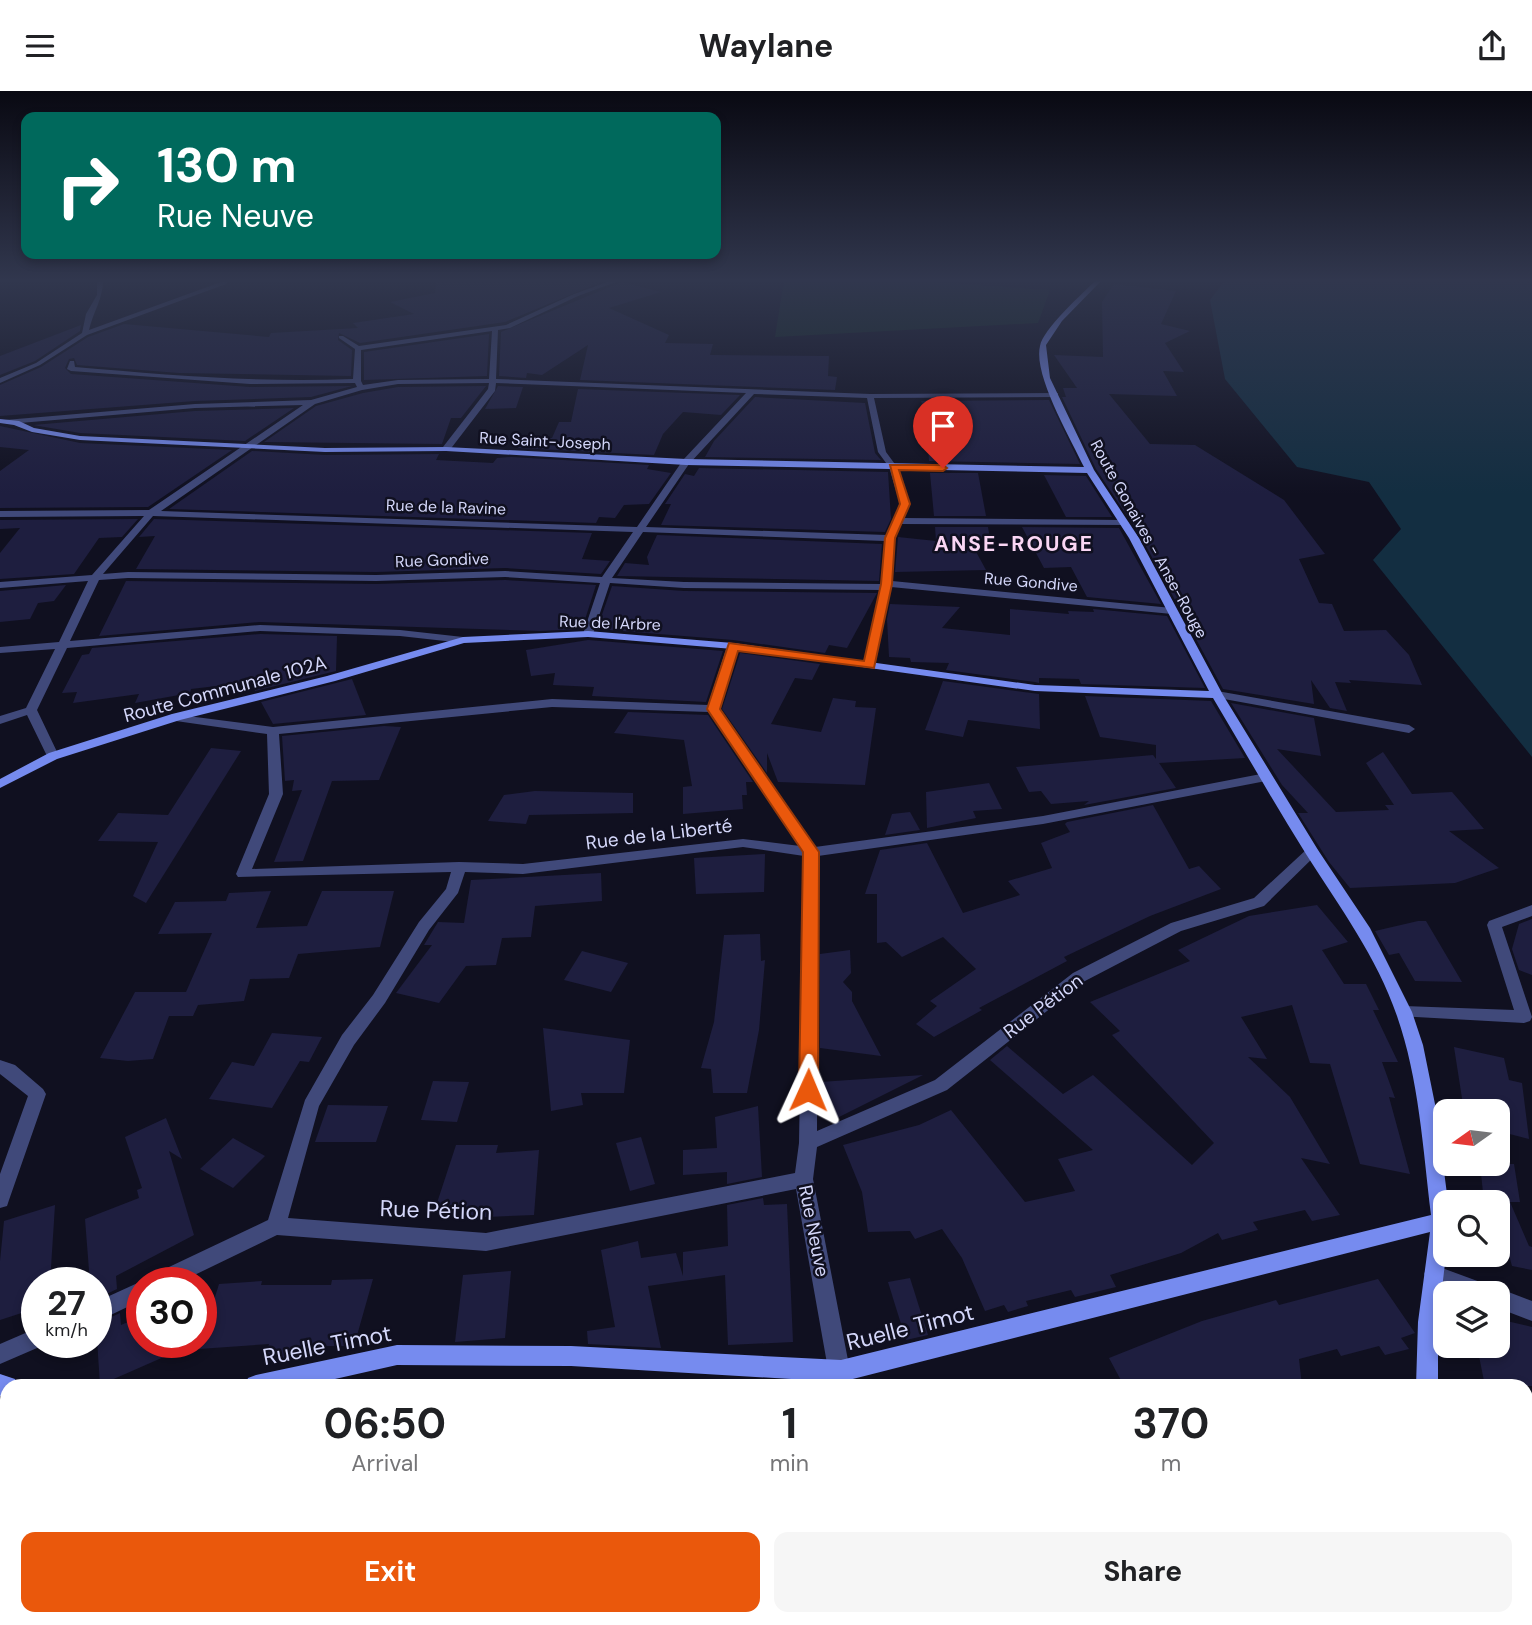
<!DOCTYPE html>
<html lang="en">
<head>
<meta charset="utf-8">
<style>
  body { margin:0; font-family:"DM Sans",sans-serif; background:#f6f6f6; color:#202124; height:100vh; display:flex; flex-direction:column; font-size:26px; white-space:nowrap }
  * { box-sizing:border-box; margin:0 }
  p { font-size:23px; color:#757577 }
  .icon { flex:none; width:38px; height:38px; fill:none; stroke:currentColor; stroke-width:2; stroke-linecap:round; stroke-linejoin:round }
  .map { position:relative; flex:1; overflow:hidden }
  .details { position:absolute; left:0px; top:1288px; width:1533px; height:247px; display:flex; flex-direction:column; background:#fff; border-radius:21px 21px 0 0; box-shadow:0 4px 10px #0003 }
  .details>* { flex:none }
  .hud { position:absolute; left:21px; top:21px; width:700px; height:147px; border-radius:14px; box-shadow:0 4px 10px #0003; background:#00695c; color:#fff; overflow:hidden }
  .needle { width:46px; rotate:256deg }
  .controls { position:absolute; left:1433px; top:1008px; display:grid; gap:14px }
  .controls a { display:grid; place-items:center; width:77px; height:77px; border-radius:14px; background:#fff; box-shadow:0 4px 10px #0003; font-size:35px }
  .speed { position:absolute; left:21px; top:1176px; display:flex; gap:14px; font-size:35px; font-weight:700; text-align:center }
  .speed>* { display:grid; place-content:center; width:91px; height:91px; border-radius:50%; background:#fff; box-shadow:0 4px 10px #0003; line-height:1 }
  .speed small { font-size:18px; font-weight:400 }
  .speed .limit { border:10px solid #d22; background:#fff; color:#111 }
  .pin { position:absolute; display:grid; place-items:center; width:60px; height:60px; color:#fff; margin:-72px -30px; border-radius:50% 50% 50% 0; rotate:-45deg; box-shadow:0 0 7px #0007 }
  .pin .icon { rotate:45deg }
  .me { position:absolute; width:77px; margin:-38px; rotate:1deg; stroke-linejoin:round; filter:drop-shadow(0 0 5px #0008) }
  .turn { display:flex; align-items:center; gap:24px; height:147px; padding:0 21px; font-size:32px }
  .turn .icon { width:91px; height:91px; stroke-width:2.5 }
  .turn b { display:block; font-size:49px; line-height:60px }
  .eta { display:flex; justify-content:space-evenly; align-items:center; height:119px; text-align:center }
  .eta b { font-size:42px; font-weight:700; line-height:49px }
  .cta { display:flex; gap:14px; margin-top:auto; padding:14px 21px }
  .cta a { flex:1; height:80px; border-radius:14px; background:#ea580c; color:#fff; font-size:28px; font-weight:700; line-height:80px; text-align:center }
  .cta a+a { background:#f6f6f6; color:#202124 }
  header { display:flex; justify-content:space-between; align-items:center; height:91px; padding:0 21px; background:#fff; font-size:32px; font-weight:700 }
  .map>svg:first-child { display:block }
</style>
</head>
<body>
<header><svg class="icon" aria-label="menu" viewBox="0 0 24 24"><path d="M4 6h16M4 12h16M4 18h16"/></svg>Waylane<svg class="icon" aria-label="share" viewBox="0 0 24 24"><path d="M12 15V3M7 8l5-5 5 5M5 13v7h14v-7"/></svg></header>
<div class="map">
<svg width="1532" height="1534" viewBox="0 0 1532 1534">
  <rect width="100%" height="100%" fill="#101020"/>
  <polygon fill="#132924" points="784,189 906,189 1050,199 1038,232 775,246"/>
  <polygon fill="#132e41" points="1225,189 1532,189 1532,666 1373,469 1401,438 1369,391 1297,376 1225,288 1210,209"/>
  <g fill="#1e1e3f">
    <polygon points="436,189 606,189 505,231 360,252 339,242 338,249 352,259 351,285 179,282 77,274 74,267 69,268 65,277 71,283 250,296 352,295 311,306 195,310 0,325 0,294 41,276 88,246 124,233 269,246 271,242 358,237 353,232 414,223 390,211 435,202"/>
    <polygon points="622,191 661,201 609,217 669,244 665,252 713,253 710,264 829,265 828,285 837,286 835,299 580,289 588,254 542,284 527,282 526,287 499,285 501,241"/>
    <polygon points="1114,193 1176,200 1161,233 1190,240 1165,252 1184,281 1163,280 1177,305 1109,303 1150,353 1195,354 1284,409 1325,463 1299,468 1319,512 1332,513 1344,540 1386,539 1409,564 1422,594 1349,589 1351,592 1335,591 1347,620 1330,617 1311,589 1314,613 1223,598 1141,446 1096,378 1062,306 1066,306 1063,297 1077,297 1054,264 1103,266 1102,211"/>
    <polygon points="81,234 80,240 35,270 0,284 0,265"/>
    <polygon points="489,243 487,285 364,289 364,261"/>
    <polygon points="486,295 461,327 451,327 442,353 264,351 316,315 363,302 398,296"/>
    <polygon points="498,295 523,296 516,317 485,318"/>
    <polygon points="578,298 740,304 721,324 683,321 663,343 654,364 518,357 525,346 552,347 559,331 571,331"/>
    <polygon points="755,306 865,312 875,362 881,369 705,366 714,350"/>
    <polygon points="1049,309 1080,373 929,370 925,320 921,310"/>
    <polygon points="294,317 245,350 80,342 33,334 195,320"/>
    <polygon points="0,335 80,352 232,359 148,416 0,417 0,380 29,359 0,356"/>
    <polygon points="252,360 325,364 439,363 436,369 493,372 497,367 511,366 649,374 647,378 671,382 649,413 624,414 615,427 599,426 596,432 169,418"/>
    <polygon points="699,377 888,381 891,428 885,441 661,434 671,413 665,413 685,383 694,385"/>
    <polygon points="930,382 978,382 986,425 934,425"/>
    <polygon points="1044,384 1086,385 1112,426 1066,426"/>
    <polygon points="138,428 122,446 99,447 74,483 0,488 0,462 20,437 0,438 0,429"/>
    <polygon points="154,428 592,442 582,468 610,470 601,483 505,477 376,481 136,478 155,445 139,446"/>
    <polygon points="935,436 988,436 990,448 969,448 986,479 895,481 898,446 936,450"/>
    <polygon points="1022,436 1119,437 1161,513 1087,506 1071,476 1044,477"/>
    <polygon points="657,444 882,453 879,490 617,485 625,472 649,474 647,466"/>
    <polygon points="505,489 596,494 582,538 540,540 260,531 99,545 126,490 376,493"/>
    <polygon points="66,494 54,510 38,512 30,528 0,531 0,500"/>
    <polygon points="612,495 684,500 877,502 847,557 829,554 825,562 733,549 597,538"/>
    <polygon points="890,513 960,516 942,537 1010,544 1010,518 1069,523 1068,520 1094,521 1093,518 1167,525 1205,597 1081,593 1079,588 1039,587 1039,592 1035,591 946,579 949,572 911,571 910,567 889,566 887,528"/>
    <polygon points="260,543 337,545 336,580 255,600 251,591 191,598 190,602 135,612 139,603 73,612 77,601 62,602 82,564 89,563 92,557"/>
    <polygon points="588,549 723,560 706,611 592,605 594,596 553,594 555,582 531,585 526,559"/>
    <polygon points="740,562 820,573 812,589 795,587 771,633 821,641 833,607 856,610 855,616 876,617 865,694 778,691 767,662 767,682 722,618"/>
    <polygon points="352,588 366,624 273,633 261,611"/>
    <polygon points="943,590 1039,603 1040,638 968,629 963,646 925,639"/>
    <polygon points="1085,605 1211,610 1245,667 1159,672 1176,697 1084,714 1089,710 1051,713 1041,700 1029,701 1016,676 1153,664 1156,668 1156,654 1100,646"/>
    <polygon points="1231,612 1314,627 1321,665 1277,658 1336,721 1389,719 1385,714 1394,714 1366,672 1383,661 1412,703 1452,701 1484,738 1449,740 1499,777 1455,792 1350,797 1329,771 1298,722 1308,722 1282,694"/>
    <polygon points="628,621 708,624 753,691 746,691 747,704 742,704 743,718 683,723 683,696 692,695 684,649 614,642"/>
    <polygon points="384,635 401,636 379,689 332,690 303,770 274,771 302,699 292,700 294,689 285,690 282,645"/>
    <polygon points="211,657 241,660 146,812 133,805 158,751 98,750 118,722 168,724"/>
    <polygon points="989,692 1002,718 973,720 976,727 927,737 926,701"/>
    <polygon points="535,700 633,702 633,722 529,724 526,733 488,730 504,704"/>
    <polygon points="1153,714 1189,778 1199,775 1221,798 1150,825 1064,866 1067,870 979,917 982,919 934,946 916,933 937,915 930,910 976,878 943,846 902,866 886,851 877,852 877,803 865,803 880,759 927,752 963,822 1020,804 1008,790 1052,777 1041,752 1070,741 1065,733 1067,731"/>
    <polygon points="910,721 920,739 885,744 892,723"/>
    <polygon points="765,763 764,801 696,803 694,767"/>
    <polygon points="601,782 602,810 535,815 531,846 502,847 496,874 466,875 439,912 396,902 432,854 424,854 438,831 464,832 471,789"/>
    <polygon points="271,800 256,837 307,835 322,800 394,800 380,856 298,863 289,887 250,888 244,910 198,914 193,925 169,925 153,968 128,970 100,967 135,901 186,901 212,842 158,843 175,811 226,810 229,802"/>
    <polygon points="1317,814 1348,851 1322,859 1344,893 1366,893 1379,919 1373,919 1398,971 1382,971 1395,1007 1389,1006 1410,1083 1360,1073 1330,973 1310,972 1292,914 1241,926 1267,968 1248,966 1290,1006 1330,1073 1301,1067 1340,1124 1312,1130 1305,1119 1253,1131 1258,1139 1222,1149 1218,1142 1181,1162 1110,1184 1116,1196 1075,1206 1071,1199 1026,1210 1028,1215 1008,1221 1004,1214 985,1220 962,1167 942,1138 915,1148 910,1140 868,1141 862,1101 843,1054 919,1034 951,1019 1025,1111 1075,1100 1058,1068 1093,1059 990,969 1007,955 1063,1003 1093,984 1192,1074 1214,1052 1112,944 1120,940 1090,911 1190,870 1178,859 1249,825"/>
    <polygon points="1532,828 1532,884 1519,879 1512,858 1519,833"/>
    <polygon points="1418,830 1426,830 1462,891 1415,890 1399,862 1389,864 1375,840"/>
    <polygon points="760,843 761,870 765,869 759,939 747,1002 713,1002 711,978 701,977 714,931 724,844"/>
    <polygon points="850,859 851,882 843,891 852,901 852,910 881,965 820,957 820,863"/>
    <polygon points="582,860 628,872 611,901 564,889"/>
    <polygon points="543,937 630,949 624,1002 581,1002 583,1014 551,1020"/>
    <polygon points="272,942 322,946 309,971 300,970 272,1017 209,1008 232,971 254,975"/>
    <polygon points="1454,956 1504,967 1509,989 1522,992 1529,1048 1498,1040 1498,1020 1464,1020"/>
    <polygon points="923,984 833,1029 829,1021 827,1021 820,998 820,991"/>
    <polygon points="433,990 469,991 457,1031 421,1029"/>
    <polygon points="328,1014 388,1015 376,1051 315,1051"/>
    <polygon points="758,1015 762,1086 727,1093 727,1081 683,1084 683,1059 717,1057 715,1026"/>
    <polygon points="166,1027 182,1068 169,1060 194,1144 116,1185 117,1198 96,1208 96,1192 90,1192 85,1128 139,1107 137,1099 142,1097 125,1046"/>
    <polygon points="641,1046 655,1093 630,1100 616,1052"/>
    <polygon points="233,1047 265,1065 233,1097 200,1078"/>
    <polygon points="456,1054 498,1054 496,1062 539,1059 534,1124 463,1127 465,1118 436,1115"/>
    <polygon points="1480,1073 1514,1073 1520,1111 1510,1111 1529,1155 1532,1156 1532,1179 1512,1175 1498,1124 1498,1111 1484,1111"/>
    <polygon points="763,1107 764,1114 787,1113 793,1251 728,1254 725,1184 648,1195 661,1257 588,1253 587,1240 615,1236 601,1159 638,1150 641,1167 676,1162 683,1185 683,1161 728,1155 727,1114"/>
    <polygon points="55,1114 50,1192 37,1192 37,1217 0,1229 0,1170 4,1130"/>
    <polygon points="511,1180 505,1247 455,1251 463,1184"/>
    <polygon points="910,1187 928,1244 906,1249 888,1191"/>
    <polygon points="373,1188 354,1255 293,1255 288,1269 264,1269 269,1253 199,1258 219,1193 262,1190 261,1194 331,1194 332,1189"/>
    <polygon points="1378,1188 1415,1242 1401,1247 1409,1258 1385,1264 1379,1255 1341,1265 1337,1258 1299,1268 1302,1295 1124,1295 1109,1267 1202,1230 1276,1209 1279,1214"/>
    <polygon points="120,1222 121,1234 142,1225 142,1251 198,1251 100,1294 96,1233"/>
    <polygon points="1498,1228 1532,1236 1532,1295 1485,1295 1477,1255 1498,1255"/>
  </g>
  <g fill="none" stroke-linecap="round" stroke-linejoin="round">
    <g fill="#40497a" fill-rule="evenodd">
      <path d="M97,189H103C103,208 93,221 89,239L221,191L222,189H228L226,193L87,244L40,274L0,292V287L36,272L82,242L86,223L97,204Z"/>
      <path d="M613,189H621L578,205L510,237L498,239L496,288L870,303L1058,302V306H1055L874,307L886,361L897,376L910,413L903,427L1124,429L1129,432L1127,434L901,433L895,447L892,490L1172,517L1177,520L1172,523L891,496L875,574L869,577L863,574L880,499L684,497L610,492L593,543L588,546L583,543L600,492L505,486L376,490L128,487L99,489L70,550L260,534L400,539L463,546L468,549L463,552L400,545L260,540L67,557L37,619L59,665L57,668H49L47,665L27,624L0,633V625L26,617L55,558L0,562V556L59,551L88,490L0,497V491L92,484L144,425L0,426V420L149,419L303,314L195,317L8,333L4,331L5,329L195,313L311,309L357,296L355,292L250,293L71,280L67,278L70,270H74L75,276C168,284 260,292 353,288L355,258L339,247V245H343L359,255L506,234L574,203ZM492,240L489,288L398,289L363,294L361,290V259ZM489,292L488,298L443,356V360H449L495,300L496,292L746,302L683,369L637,436L161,420L315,313L362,299L398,293ZM754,303L867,307L878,361L889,376L900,413L887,444L646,436L689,373ZM153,425L633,441L602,486L505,480L376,484L128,481L103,483ZM643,441L885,450L881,493L684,491L612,487Z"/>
      <path d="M733,552L739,555L719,618L815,756L1043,725L1266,682L1272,686L1266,690L1043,733L818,765L817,1040L935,989L1073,882L1171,832L1254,807L1307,758H1317L1319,761L1264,815L1181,840L1085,890L947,999L817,1056L813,1088L853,1295H831L796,1098L486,1160L277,1144L178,1192H142V1209L96,1231V1211L142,1190L147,1192L150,1185L268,1129L305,1009L342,944L373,904L419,831L446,798L451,781L238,786L236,783L269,703L267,643L176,630L170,626L172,623L273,636L552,608L708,614L727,555ZM552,616L709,621L800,755L743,748L523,773L459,771L252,778L283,703L279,643ZM743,756L804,765L799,1052L795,1082L486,1142L288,1127L319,1015L354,954L385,912L429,839L458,802L465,781L523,783Z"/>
      <polygon points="1217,600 1409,634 1415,638 1409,642 1213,606 1213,602"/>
      <polygon points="1532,814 1532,825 1502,836 1532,926 1530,930 1524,932 1398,925 1396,921 1398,917 1404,915 1514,919 1487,834 1489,830"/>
      <polygon points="0,969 15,974 43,998 46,1003 9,1109 7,1115 0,1117 0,1083 28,1005 0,983"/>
      <polygon points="1434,1174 1491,1195 1493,1199 1498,1197 1532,1210 1532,1230 1498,1217 1498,1202 1460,1202 1427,1190 1424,1183 1427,1176"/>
      <polygon points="37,1237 37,1251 46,1251 44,1254 0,1273 0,1253"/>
      <rect x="840" y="1528" width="24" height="6"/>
    </g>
    <g fill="#768bef" fill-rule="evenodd">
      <path d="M1096,189H1102L1062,230L1046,254L1050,287L1094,379L1139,447L1223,604L1318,759L1370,837L1412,921L1423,954L1436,1018L1448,1111H1446V1164L1438,1231V1295H1416L1418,1231L1430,1141L841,1291L571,1275L397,1274L304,1295H245L248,1287L256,1284L397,1254L571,1255L841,1269L1431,1124C1423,1058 1419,988 1397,925C1377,866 1339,815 1306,763C1274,712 1244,659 1213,607L1035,600L733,558L588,546L464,552L335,590L180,629L57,668L0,697V688L49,662L172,623L327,585L463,546L588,540L733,552L1035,594L1209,600L1129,447L1087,382L686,374L446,360L325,361L80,349L32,341L14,334L0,332V328L19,330L34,337L80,345L325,357L446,356L686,368L1084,376C1071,348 1033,284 1040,255C1043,238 1083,202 1096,189Z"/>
      <polygon points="0,1283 15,1288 17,1295 7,1295 7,1307 0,1305"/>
      <rect x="1411" y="1528" width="24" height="6"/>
    </g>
  </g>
  <linearGradient id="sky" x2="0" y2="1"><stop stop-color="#090912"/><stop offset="0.47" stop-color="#31374e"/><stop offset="1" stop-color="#31374e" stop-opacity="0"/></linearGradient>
  <rect width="1532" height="403" fill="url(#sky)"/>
  <polygon fill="#ea580c" stroke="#983908" stroke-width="2" points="890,374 943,374 947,377 943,380 899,379 910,413 895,447 892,493 874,577 738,560 720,618 819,761 818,999 815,1005 802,1005 799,999 803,761 707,618 729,552 864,570 881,493 885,447 900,413"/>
  <g text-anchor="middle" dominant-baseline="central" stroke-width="5" stroke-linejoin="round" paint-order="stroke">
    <g font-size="16" fill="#d4d7fa" stroke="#101020">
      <text transform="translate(545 350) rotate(3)">Rue Saint-Joseph</text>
      <text transform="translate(446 416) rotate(2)">Rue de la Ravine</text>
      <text transform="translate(1149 448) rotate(61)">Route Gonaives - Anse-Rouge</text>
      <text transform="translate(442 469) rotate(-2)">Rue Gondive</text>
      <text transform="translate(1031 491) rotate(5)">Rue Gondive</text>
      <text transform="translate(610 532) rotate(2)">Rue de l'Arbre</text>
    </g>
    <g font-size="19" fill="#d4d7fa" stroke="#101020">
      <text transform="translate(225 598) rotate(-15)">Route Communale 102A</text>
      <text transform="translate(659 743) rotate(-7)">Rue de la Liberté</text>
      <text transform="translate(1043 915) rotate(-37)">Rue Pétion</text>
      <text transform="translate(814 1140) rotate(79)">Rue Neuve</text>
    </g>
    <g font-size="21" font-weight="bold" letter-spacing="2" fill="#fad6f4" stroke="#101020">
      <text x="1014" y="453">ANSE-ROUGE</text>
    </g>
    <g font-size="23" fill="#d4d7fa" stroke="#101020">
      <text transform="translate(436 1119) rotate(2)">Rue Pétion</text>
      <text transform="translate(910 1236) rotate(-14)">Ruelle Timot</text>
      <text transform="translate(327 1254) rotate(-11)">Ruelle Timot</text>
    </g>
  </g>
</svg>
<div class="controls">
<a><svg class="needle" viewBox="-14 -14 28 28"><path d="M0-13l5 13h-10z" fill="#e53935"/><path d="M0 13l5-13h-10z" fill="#757577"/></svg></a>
<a><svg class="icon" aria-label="search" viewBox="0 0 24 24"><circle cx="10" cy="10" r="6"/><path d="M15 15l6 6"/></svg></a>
<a><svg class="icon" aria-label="layers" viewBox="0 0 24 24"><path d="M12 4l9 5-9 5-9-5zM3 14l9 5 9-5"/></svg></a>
</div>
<div class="speed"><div>27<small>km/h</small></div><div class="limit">30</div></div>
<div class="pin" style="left:943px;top:377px;background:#d93025"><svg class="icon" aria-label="arrive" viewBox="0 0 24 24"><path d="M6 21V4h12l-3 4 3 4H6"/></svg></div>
<svg class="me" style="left:808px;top:999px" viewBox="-20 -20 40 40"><path d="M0-17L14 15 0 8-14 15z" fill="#ea580c" stroke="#fff" stroke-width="4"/></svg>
<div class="hud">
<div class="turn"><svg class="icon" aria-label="right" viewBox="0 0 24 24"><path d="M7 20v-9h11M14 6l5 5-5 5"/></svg><div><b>130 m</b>Rue Neuve</div></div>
</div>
<section class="details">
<div class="eta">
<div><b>06:50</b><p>Arrival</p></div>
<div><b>1</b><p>min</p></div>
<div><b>370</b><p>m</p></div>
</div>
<div class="cta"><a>Exit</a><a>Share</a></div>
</section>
</div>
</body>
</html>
